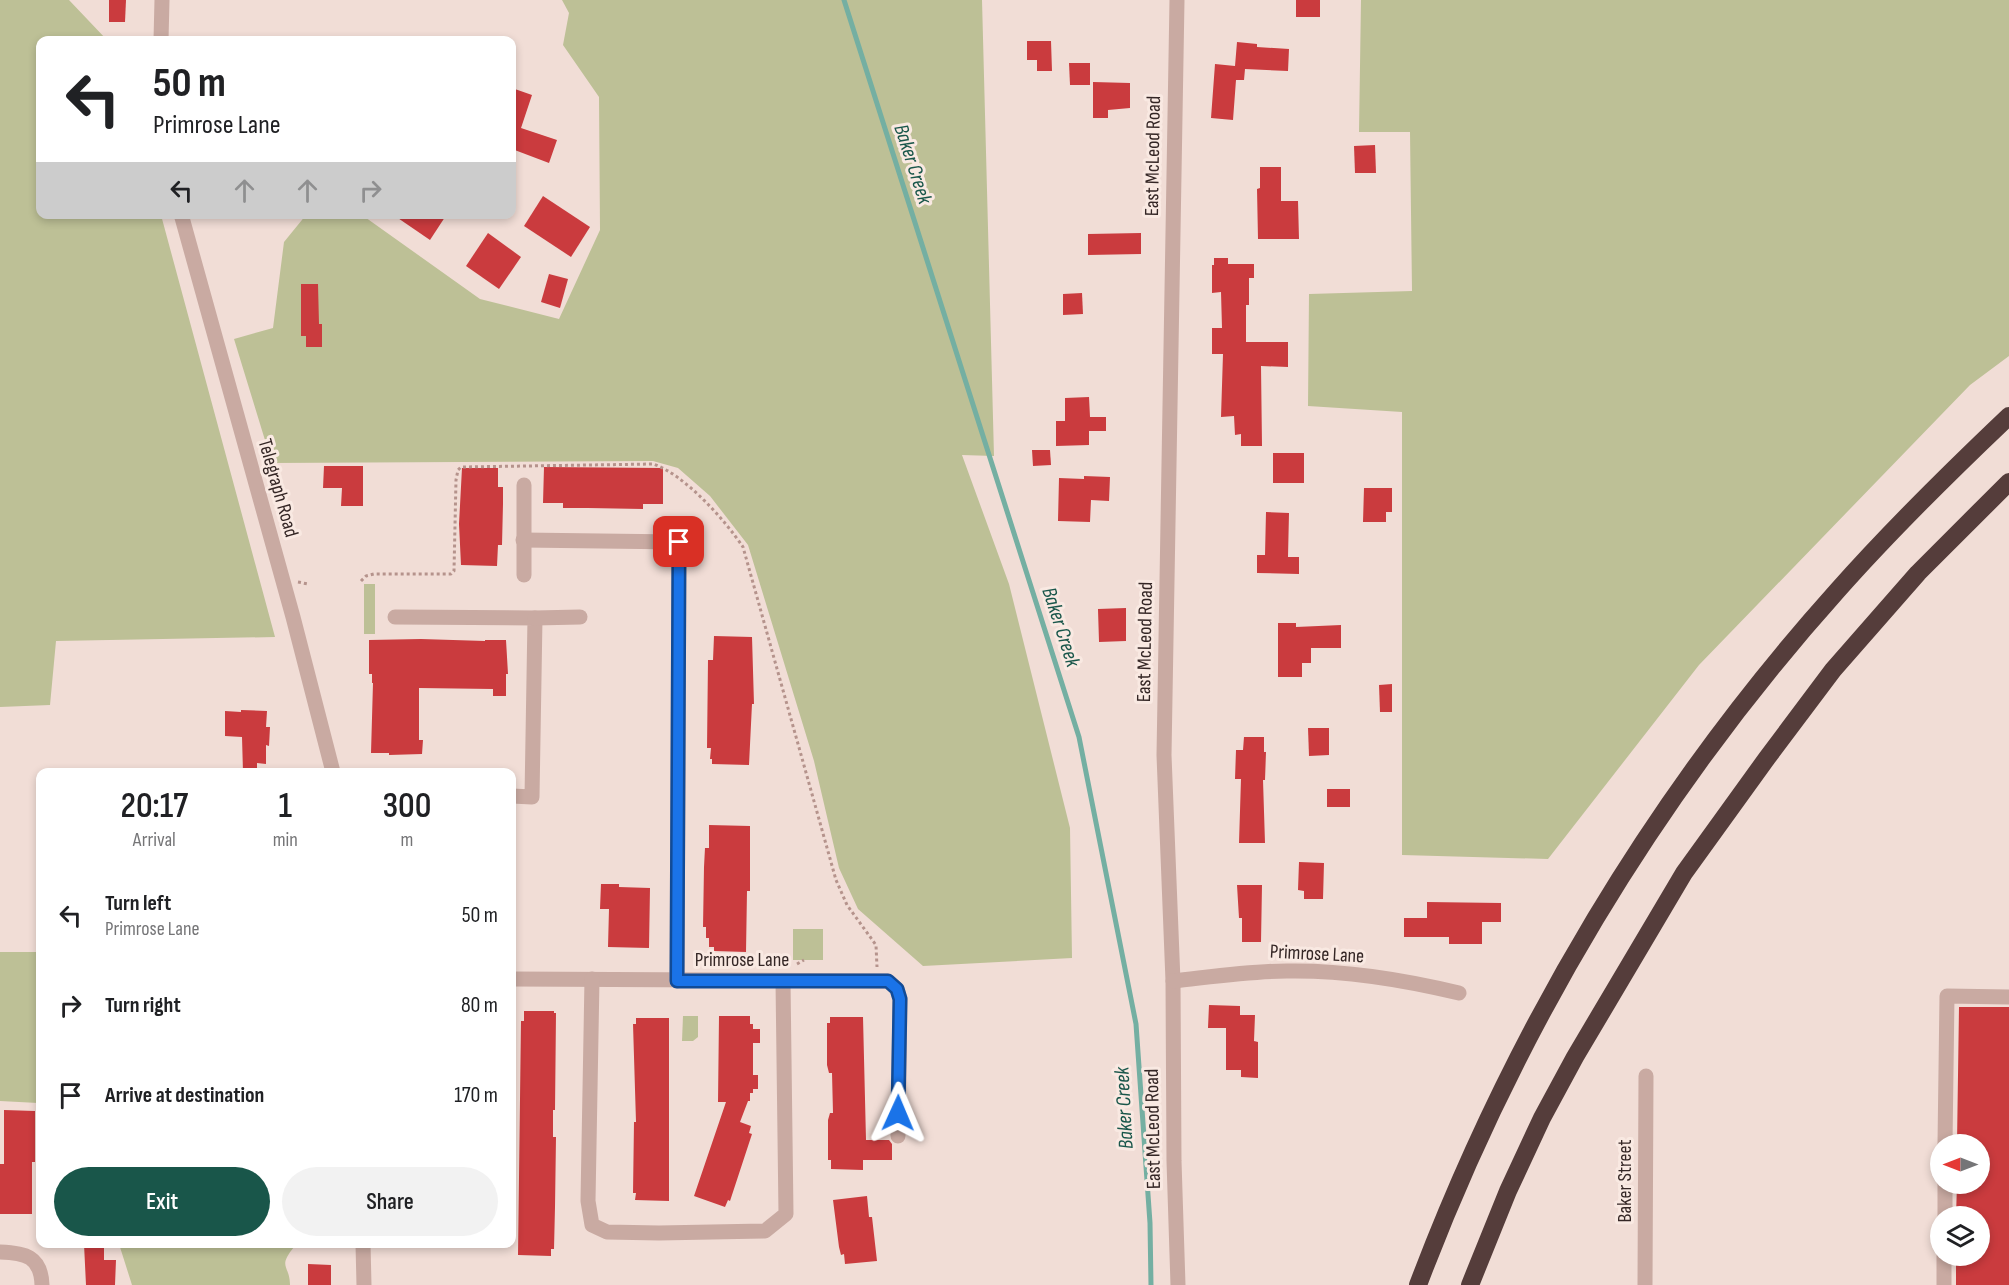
<!DOCTYPE html>
<html lang="en">
<head>
<meta charset="utf-8">
<style>
  body { margin:0; font-family:"Sofia Sans Condensed",sans-serif; background:#f2f2f2; color:#202124; height:100vh; display:flex; flex-direction:column; font-size:22px; white-space:nowrap }
  * { box-sizing:border-box; margin:0 }
  p { font-size:20px; color:#757577 }
  .icon { flex:none; width:33px; height:33px; fill:none; stroke:currentColor; stroke-width:2; stroke-linecap:round; stroke-linejoin:round }
  .map { position:relative; flex:1; overflow:hidden }
  .details { position:absolute; left:36px; top:768px; width:480px; height:480px; display:flex; flex-direction:column; background:#fff; border-radius:12px; box-shadow:0 3px 9px #0003 }
  .details>* { flex:none }
  .top-card { position:absolute; left:36px; top:36px; width:480px; height:183px; border-radius:12px; box-shadow:0 3px 9px #0003; background:#fff; color:#202124; overflow:hidden }
  .needle { width:39px; rotate:270deg }
  .buttons { position:absolute; left:1930px; top:1134px; display:grid; gap:12px }
  .buttons a { display:grid; place-items:center; width:60px; height:60px; border-radius:50%; background:#fff; box-shadow:0 3px 9px #0003; font-size:30px }
  .pin { position:absolute; display:grid; place-items:center; width:51px; height:51px; color:#fff; margin:-26px; border-radius:12px; box-shadow:0 3px 9px #0006 }
  .me { position:absolute; width:66px; margin:-33px; rotate:1deg; stroke-linejoin:round; filter:drop-shadow(0 0 4px #0008) }
  .turn { display:flex; align-items:center; gap:21px; height:126px; padding:0 18px; font-size:27px }
  .turn .icon { width:78px; height:78px; stroke-width:2.5 }
  .turn b { display:block; font-size:42px; line-height:51px }
  .lanes { display:flex; align-items:center; height:57px; padding:0 18px; background:#0003; justify-content:center; gap:30px; direction:ltr }
  .lanes .off { opacity:.35 }
  .eta { display:flex; justify-content:space-evenly; align-items:center; height:102px; text-align:center }
  .eta b { font-size:36px; font-weight:600; line-height:42px }
  .primary-button { display:flex; gap:12px; margin-top:auto; padding:12px 18px }
  .primary-button a { flex:1; height:69px; border-radius:36px; background:#19564a; color:#fff; font-size:24px; font-weight:600; line-height:69px; text-align:center }
  .primary-button a+a { background:#f2f2f2; color:#202124 }
  ul { padding:0; list-style:none }
  li { display:flex; align-items:center; gap:18px; height:90px; padding:0 18px }
  li div { flex:1 }
  li b { display:block; font-size:22px }
  li em { font-style:normal }
  .map>svg:first-child { display:block }
</style>
</head>
<body>
<div class="map">
<svg width="2009" height="1285" viewBox="0 0 2009 1285">
  <rect width="100%" height="100%" fill="#f1ddd6"/>
  <g fill="#bdc096">
    <polygon points="0,0 69,0 107,40 40,40 40,214 161,215 275,637 56,641 50,705 0,707"/>
    <polygon points="562,0 982,0 994,456 962,455 1009,584 1070,828 1072,958 923,966 858,909 839,868 814,761 748,545 710,496 678,468 653,461 272,463 234,339 273,328 284,242 306,215 362,215 480,299 559,319 600,230 599,97 563,45 569,13"/>
    <polygon points="1361,0 2009,0 2009,356 1970,385 1699,665 1548,859 1402,855 1402,412 1308,406 1309,294 1412,291 1410,132 1359,132"/>
    <rect x="364" y="584" width="11" height="50"/>
    <rect x="793" y="929" width="30" height="31"/>
    <polygon points="0,952 40,952 40,1115 38,1103 0,1101"/>
    <polygon points="683,1016 698,1016 698,1037 693,1041 682,1041"/>
    <path d="M119,1244H250L252,1247H294C277,1268 290,1265 290,1285H132Z"/>
  </g>
  <g fill="none" stroke-linecap="round" stroke-linejoin="round">
    <polyline stroke="#74afa2" stroke-width="5" points="844,0 1079,737 1136,1024 1150,1223 1151,1285"/>
  </g>
  <g fill="#ca3b3e">
    <polygon points="109,0 126,0 125,22 109,22"/>
    <rect x="1296" y="0" width="24" height="17"/>
    <polygon points="1027,41 1051,41 1052,71 1037,71 1037,60 1027,60"/>
    <polygon points="1237,42 1257,44 1257,47 1289,49 1288,71 1245,69 1244,80 1236,80 1233,120 1211,118 1215,64 1235,66"/>
    <polygon points="1069,63 1090,63 1090,85 1070,85"/>
    <polygon points="1093,82 1130,83 1130,108 1108,110 1108,118 1093,118"/>
    <polygon points="512,88 532,95 521,128 557,140 549,163 512,149"/>
    <polygon points="1375,145 1376,173 1355,173 1354,146"/>
    <polygon points="1260,167 1281,167 1281,201 1298,201 1299,239 1258,239 1257,189 1260,188"/>
    <polygon points="543,196 590,227 571,257 524,226"/>
    <polygon points="392,214 447,214 430,240"/>
    <polygon points="488,233 521,257 499,289 466,266"/>
    <polygon points="1141,233 1141,254 1088,255 1088,234"/>
    <polygon points="1214,258 1228,258 1228,264 1254,264 1254,278 1249,278 1249,305 1246,305 1246,342 1288,342 1288,367 1261,366 1262,446 1241,446 1241,434 1235,435 1234,416 1221,417 1223,354 1212,354 1212,328 1222,328 1221,292 1212,293 1212,265 1214,265"/>
    <polygon points="549,274 568,279 560,308 541,302"/>
    <polygon points="301,284 318,284 319,324 322,324 322,347 306,347 306,336 301,336"/>
    <polygon points="1082,293 1083,314 1063,315 1063,294"/>
    <polygon points="1089,397 1090,417 1106,417 1106,431 1089,431 1089,445 1056,446 1056,421 1065,421 1065,398"/>
    <polygon points="1032,450 1050,450 1051,465 1033,466"/>
    <rect x="1273" y="453" width="31" height="30"/>
    <polygon points="324,466 363,466 363,506 341,506 342,488 323,488"/>
    <polygon points="544,467 663,468 663,504 643,504 643,509 588,508 563,508 563,503 543,503"/>
    <polygon points="462,468 498,468 498,487 503,487 503,504 502,545 498,545 497,566 461,565 459,524"/>
    <polygon points="1084,476 1110,477 1109,501 1091,500 1090,522 1058,521 1059,478 1084,479"/>
    <polygon points="1364,488 1392,488 1392,512 1386,512 1386,522 1363,522"/>
    <polygon points="1266,512 1289,513 1288,557 1299,557 1299,574 1257,573 1257,555 1265,555"/>
    <polygon points="1126,608 1126,641 1099,642 1098,609"/>
    <polygon points="1278,623 1296,623 1296,627 1341,625 1341,648 1311,648 1311,663 1302,663 1302,677 1278,677"/>
    <polygon points="714,636 752,637 754,704 752,704 749,765 712,764 712,759 710,759 711,748 707,748 708,660 713,660"/>
    <polygon points="421,639 485,641 485,640 506,640 508,674 506,674 506,696 493,696 493,689 419,688 419,740 423,740 422,754 389,755 389,753 371,753 373,683 372,683 372,674 369,674 369,640"/>
    <polygon points="1392,684 1392,712 1380,712 1379,685"/>
    <polygon points="241,710 267,711 266,727 270,727 269,746 266,745 266,764 257,763 257,772 243,772 242,737 225,736 225,711 241,712"/>
    <polygon points="1308,728 1329,728 1329,755 1309,756"/>
    <polygon points="1244,737 1264,737 1264,752 1266,752 1265,780 1263,780 1265,843 1239,843 1241,779 1235,779 1236,750 1243,750"/>
    <rect x="1327" y="789" width="23" height="18"/>
    <polygon points="709,825 750,826 750,891 747,891 746,952 714,951 714,947 709,947 709,938 706,938 706,927 703,927 704,867 705,848 709,848"/>
    <polygon points="1299,862 1324,863 1323,899 1304,899 1304,891 1298,890"/>
    <polygon points="601,884 619,884 619,887 650,888 649,948 608,947 609,909 600,909"/>
    <polygon points="1237,885 1262,885 1261,942 1242,942 1242,918 1239,918"/>
    <polygon points="1427,902 1501,903 1501,922 1482,922 1482,944 1449,944 1449,937 1404,937 1404,918 1427,918"/>
    <polygon points="1209,1005 1240,1006 1240,1015 1255,1015 1254,1041 1258,1042 1258,1078 1241,1077 1241,1070 1226,1070 1226,1028 1208,1028"/>
    <polygon points="1959,1007 2009,1007 2009,1285 1956,1285 1956,1256 1980,1256 1980,1216 1956,1216 1957,1184 1980,1184 1980,1144 1957,1144"/>
    <polygon points="524,1011 554,1011 554,1013 556,1013 555,1110 553,1110 553,1137 556,1137 555,1207 554,1249 551,1249 551,1256 518,1255 521,1021 524,1021"/>
    <polygon points="719,1016 750,1016 750,1024 753,1024 753,1029 760,1029 760,1043 753,1043 753,1075 758,1075 758,1089 753,1089 753,1093 750,1093 750,1101 748,1101 740,1122 751,1126 749,1133 752,1134 730,1201 728,1200 725,1207 694,1196 726,1102 718,1102"/>
    <polygon points="830,1017 863,1017 866,1140 889,1140 892,1144 892,1160 863,1160 863,1170 831,1169 831,1160 828,1160 828,1120 830,1113 833,1113 832,1073 829,1073 827,1065 827,1023 830,1023"/>
    <polygon points="636,1018 669,1018 669,1201 635,1200 636,1193 633,1193 634,1122 636,1122 633,1024 636,1024"/>
    <polygon points="4,1110 35,1111 35,1162 32,1162 32,1214 0,1214 0,1164 4,1164"/>
    <polygon points="867,1196 869,1217 872,1217 877,1261 845,1264 844,1254 841,1255 839,1247 833,1200"/>
    <polygon points="84,1244 104,1244 104,1260 116,1260 115,1285 86,1285"/>
    <polygon points="308,1264 331,1265 331,1285 308,1285"/>
  </g>
  <g fill="none" stroke-linecap="round" stroke-linejoin="round">
    <g stroke="#b5938c" stroke-width="3" stroke-dasharray="3 3" stroke-linecap="butt">
      <path d="M361,581L366,576L374,574H451L454,571L456,480L458,470L461,467L653,464C684,474 725,520 743,547L836,880L847,905L876,945L877,967"/>
      <polyline points="298,582 308,584"/>
      <polyline points="797,964 804,960"/>
    </g>
    <g stroke="#c9aaa2" stroke-width="15">
      <polyline points="1177,0 1164,755 1173,981 1174,1161 1178,1285"/>
      <polyline points="161,40 162,0"/>
      <polyline points="181,214 293,617 333,772"/>
      <polyline points="523,540 679,542 677,981"/>
      <polyline points="524,575 524,485"/>
      <polyline points="395,617 535,618 532,797 512,796"/>
      <polyline points="535,618 580,617"/>
      <polyline points="512,979 888,981 897,989 900,999 898,1136"/>
      <polyline points="592,979 588,1201 592,1225 607,1232 659,1233 765,1231 786,1214 783,981"/>
      <path d="M1173,981C1210,977 1249,971 1287,971C1342,970 1405,980 1459,993"/>
      <polyline points="1945,1144 1947,996 2009,997"/>
      <polyline points="1945,1216 1945,1184"/>
      <polyline points="363,1244 364,1285"/>
      <path d="M0,1252C25,1253 41,1256 42,1285"/>
      <polyline points="1645,1285 1646,1076"/>
      <polyline points="1944,1285 1944,1256"/>
    </g>
    <g stroke="#553d3b" stroke-width="18">
      <path d="M1418,1285C1514,1031 1655,794 1837,591C1891,530 1950,472 2009,416"/>
      <polyline points="1470,1285 1508,1191 1542,1118 1575,1057 1684,873 1767,758 1833,670 1918,573 2009,482"/>
    </g>
  </g>
  <g fill="none" stroke-linecap="round" stroke-linejoin="round">
    <g stroke="#114b97" stroke-width="15">
      <polyline id="route" points="679,542 677,981 888,981 897,989 900,999 898,1113"/>
    </g>
    <use href="#route" stroke="#1a73e8" stroke-width="10"/>
  </g>
  <g text-anchor="middle" dominant-baseline="central" stroke-width="6" stroke-linejoin="round" paint-order="stroke">
    <g font-size="20" fill="#342625" stroke="#f9e9e2">
      <text transform="translate(1153 156) rotate(-89)">East McLeod Road</text>
      <text transform="translate(278 488) rotate(74)">Telegraph Road</text>
      <text transform="translate(1145 642) rotate(-89)">East McLeod Road</text>
      <text transform="translate(1317 954) rotate(3)">Primrose Lane</text>
      <text x="742" y="960">Primrose Lane</text>
      <text transform="translate(1153 1129) rotate(-91)">East McLeod Road</text>
      <text transform="translate(1625 1181) rotate(-90)">Baker Street</text>
    </g>
    <g font-size="21" font-style="italic" fill="#19564a" stroke="#f9e9e2">
      <text transform="translate(913 164) rotate(72)">Baker Creek</text>
      <text transform="translate(1061 627) rotate(72)">Baker Creek</text>
      <text transform="translate(1124 1108) rotate(-93)">Baker Creek</text>
    </g>
  </g>
</svg>
<div class="buttons">
<a><svg class="needle" viewBox="-14 -14 28 28"><path d="M0-13l5 13h-10z" fill="#e53935"/><path d="M0 13l5-13h-10z" fill="#757577"/></svg></a>
<a><svg class="icon" aria-label="layers" viewBox="0 0 24 24"><path d="M12 4l9 5-9 5-9-5zM3 14l9 5 9-5"/></svg></a>
</div>
<div class="pin" style="left:679px;top:542px;background:#d93025"><svg class="icon" aria-label="arrive" viewBox="0 0 24 24"><path d="M6 21V4h12l-3 4 3 4H6"/></svg></div>
<svg class="me" style="left:898px;top:1113px" viewBox="-20 -20 40 40"><path d="M0-17L14 15 0 8-14 15z" fill="#1a73e8" stroke="#fff" stroke-width="4"/></svg>
<div class="top-card">
<div class="turn"><svg class="icon" aria-label="left" viewBox="0 0 24 24"><path d="M17 20v-9H6M10 6l-5 5 5 5"/></svg><div><b>50 m</b>Primrose Lane</div></div>
<div class="lanes"><svg class="icon" aria-label="left" viewBox="0 0 24 24"><path d="M17 20v-9H6M10 6l-5 5 5 5"/></svg><svg class="icon off" aria-label="ahead" viewBox="0 0 24 24"><path d="M12 20V5M6 11l6-6 6 6"/></svg><svg class="icon off" aria-label="ahead" viewBox="0 0 24 24"><path d="M12 20V5M6 11l6-6 6 6"/></svg><svg class="icon off" aria-label="right" viewBox="0 0 24 24"><path d="M7 20v-9h11M14 6l5 5-5 5"/></svg></div>
</div>
<section class="details">
<div class="eta">
<div><b>20:17</b><p>Arrival</p></div>
<div><b>1</b><p>min</p></div>
<div><b>300</b><p>m</p></div>
</div>
<ul>
<li><svg class="icon" aria-label="left" viewBox="0 0 24 24"><path d="M17 20v-9H6M10 6l-5 5 5 5"/></svg><div><b>Turn left</b><p>Primrose Lane</p></div><em>50 m</em></li>
<li><svg class="icon" aria-label="right" viewBox="0 0 24 24"><path d="M7 20v-9h11M14 6l5 5-5 5"/></svg><div><b>Turn right</b></div><em>80 m</em></li>
<li><svg class="icon" aria-label="arrive" viewBox="0 0 24 24"><path d="M6 21V4h12l-3 4 3 4H6"/></svg><div><b>Arrive at destination</b></div><em>170 m</em></li>
</ul>
<div class="primary-button"><a>Exit</a><a>Share</a></div>
</section>
</div>
</body>
</html>
